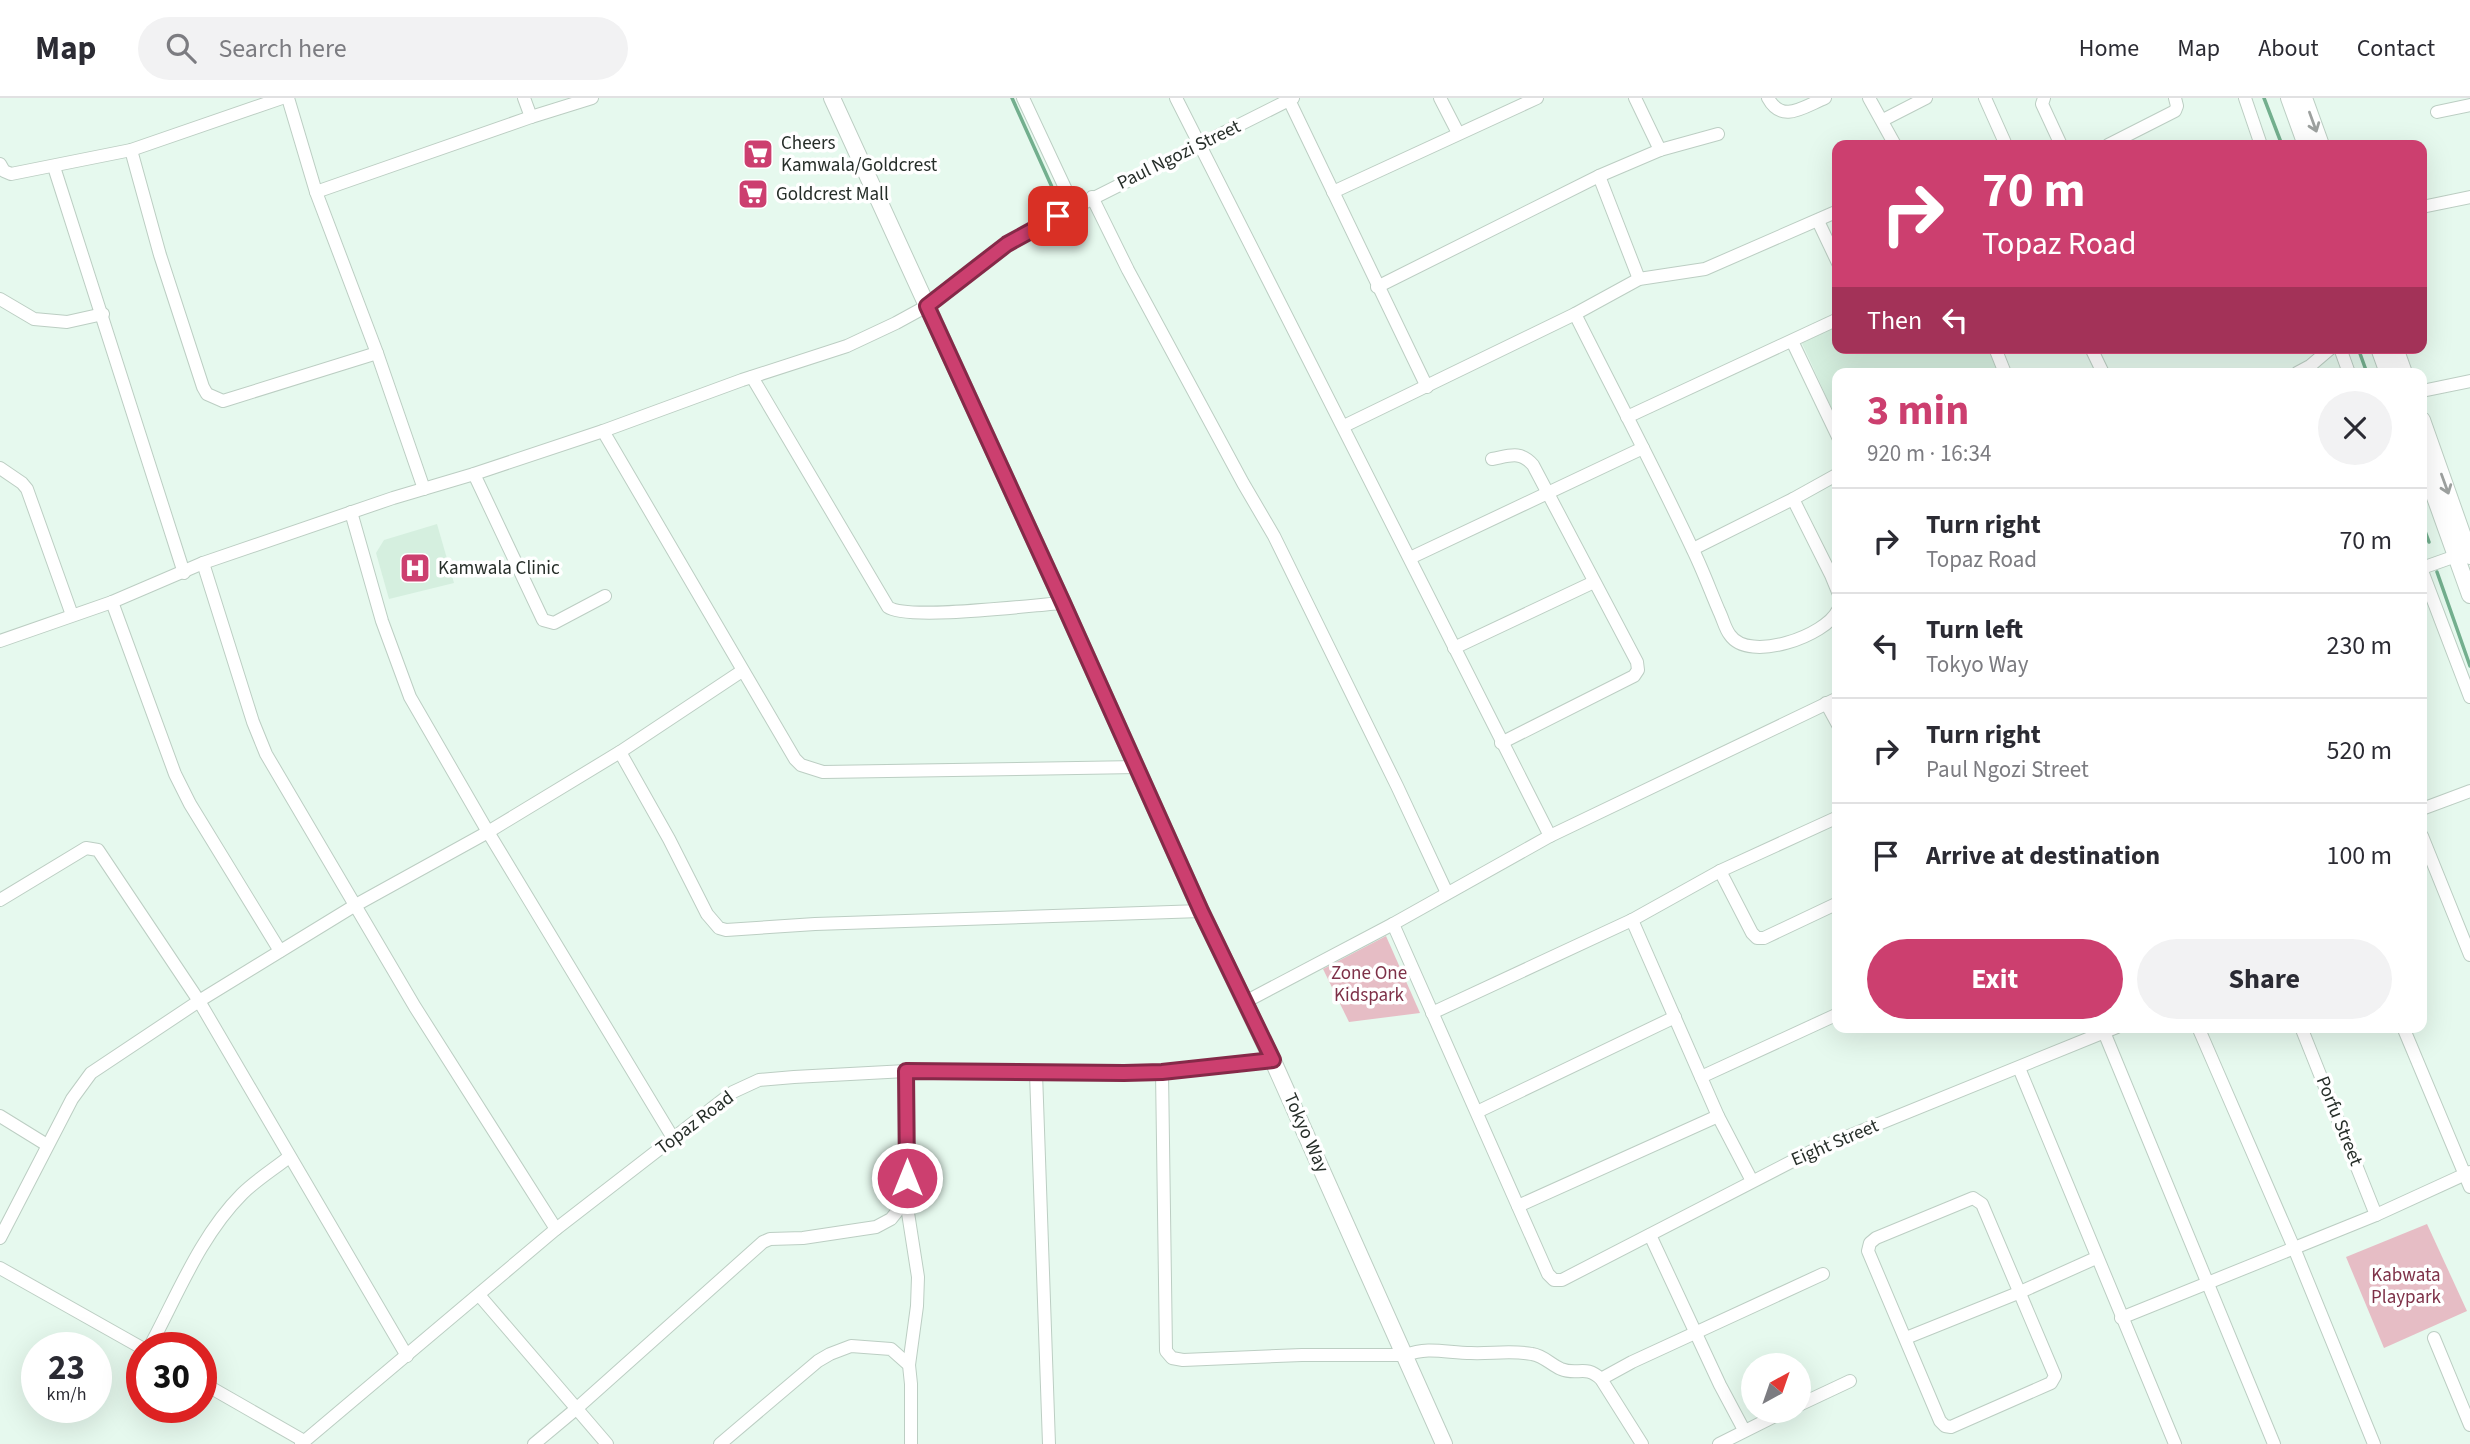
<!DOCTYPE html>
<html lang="en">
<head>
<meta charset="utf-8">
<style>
  body { margin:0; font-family:"Source Sans 3",sans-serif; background:#f2f2f3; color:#2b2b33; height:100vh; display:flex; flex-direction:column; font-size:26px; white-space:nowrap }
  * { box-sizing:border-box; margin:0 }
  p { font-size:23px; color:#7c7c81 }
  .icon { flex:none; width:38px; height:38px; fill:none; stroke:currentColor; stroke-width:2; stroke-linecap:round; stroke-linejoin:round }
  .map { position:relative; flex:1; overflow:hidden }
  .side { position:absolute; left:1832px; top:270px; width:595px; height:665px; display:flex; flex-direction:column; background:#fff; border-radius:14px; box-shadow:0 7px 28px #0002 }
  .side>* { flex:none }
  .hud { position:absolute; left:1832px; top:42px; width:595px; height:214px; border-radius:14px; box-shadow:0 7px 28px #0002; background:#cc3f6f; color:#fff; overflow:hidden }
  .needle { width:46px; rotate:40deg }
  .controls { position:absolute; left:1741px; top:1255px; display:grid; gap:14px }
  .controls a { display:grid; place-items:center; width:70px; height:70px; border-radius:50%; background:#fff; box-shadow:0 7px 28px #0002; font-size:35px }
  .speed { position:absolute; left:21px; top:1234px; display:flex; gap:14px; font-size:35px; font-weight:700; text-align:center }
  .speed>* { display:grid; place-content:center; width:91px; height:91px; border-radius:50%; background:#fff; box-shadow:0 7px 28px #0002; line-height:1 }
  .speed small { font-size:18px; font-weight:400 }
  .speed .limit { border:10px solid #d22; background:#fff; color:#111 }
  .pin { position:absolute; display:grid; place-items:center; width:60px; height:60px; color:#fff; margin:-30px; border-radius:14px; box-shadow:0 4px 10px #0006 }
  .me { position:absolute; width:77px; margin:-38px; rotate:0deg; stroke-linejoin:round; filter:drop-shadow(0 0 5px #0008) }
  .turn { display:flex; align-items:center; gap:24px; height:147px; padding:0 35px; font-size:32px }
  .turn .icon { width:91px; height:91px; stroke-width:2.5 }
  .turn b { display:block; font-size:49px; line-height:60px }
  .then { display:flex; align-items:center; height:66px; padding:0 35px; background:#0003; gap:14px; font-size:26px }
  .round { display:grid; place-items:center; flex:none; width:74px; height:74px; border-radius:37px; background:#f2f2f3 }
  .overview { display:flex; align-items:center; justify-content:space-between; height:119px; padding:0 35px }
  h1 { font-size:42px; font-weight:700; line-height:52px; color:#cc3f6f }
  .primary-button { display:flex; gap:14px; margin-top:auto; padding:14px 35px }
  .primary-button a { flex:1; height:80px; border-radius:42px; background:#cc3f6f; color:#fff; font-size:28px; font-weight:700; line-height:80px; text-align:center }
  .primary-button a+a { background:#f2f2f3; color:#2b2b33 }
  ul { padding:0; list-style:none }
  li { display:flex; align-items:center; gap:21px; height:105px; padding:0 35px; border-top:2px solid #e1e1e2 }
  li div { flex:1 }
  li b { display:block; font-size:26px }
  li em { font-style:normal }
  header { display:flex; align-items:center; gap:42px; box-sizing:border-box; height:98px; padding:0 35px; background:#fff; border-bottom:2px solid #e1e1e2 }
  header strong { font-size:33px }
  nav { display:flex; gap:38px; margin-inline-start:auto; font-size:24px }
  .search { width:490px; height:63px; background:#f2f2f3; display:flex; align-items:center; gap:18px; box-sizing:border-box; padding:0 24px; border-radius:38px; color:#7c7c81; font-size:26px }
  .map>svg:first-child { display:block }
</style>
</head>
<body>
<header>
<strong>Map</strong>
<div class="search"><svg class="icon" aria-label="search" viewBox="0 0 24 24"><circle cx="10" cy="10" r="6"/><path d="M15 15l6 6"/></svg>Search here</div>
<nav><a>Home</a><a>Map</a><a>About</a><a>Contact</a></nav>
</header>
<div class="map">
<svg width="2470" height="1346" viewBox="0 0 2470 1346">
  <rect width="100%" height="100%" fill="#e6f9ee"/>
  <g fill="#d5efdf">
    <polygon points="1837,227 1838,250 1987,250 2001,275 1838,275 1837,322 1801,243"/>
    <polygon points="437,426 454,485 389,501 376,455 384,442"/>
  </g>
  <g fill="#e6bdc5">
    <polygon points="1386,838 1420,915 1349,924 1323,871"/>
    <polygon points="2427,1126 2467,1213 2384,1250 2346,1159"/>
  </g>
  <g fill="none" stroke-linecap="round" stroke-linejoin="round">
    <g stroke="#73af8e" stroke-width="3.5">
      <polyline points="1012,0 1056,98"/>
      <polyline points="2264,0 2282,47"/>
      <polyline points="2358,250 2367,275"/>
      <polyline points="2422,425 2429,444"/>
      <polyline points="2437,474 2470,568"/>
    </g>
    <g stroke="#bccec3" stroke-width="14">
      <g id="minor">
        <polyline points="288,0 316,94 377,255 424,391"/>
        <polyline points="524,0 531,19"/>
        <polyline points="1023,0 1074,109"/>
        <polyline points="1176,0 1550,738"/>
        <polyline points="1288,0 1427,289"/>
        <polyline points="1440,0 1458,35"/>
        <polyline points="1635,0 1660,52"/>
        <path d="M1768,0C1782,26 1803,9 1825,0"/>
        <polyline points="1869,0 1895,47"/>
        <polyline points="1985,0 2006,47"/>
        <polyline points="2044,0 2042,6 2061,47"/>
        <polyline points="2245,0 2261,47"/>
        <polyline points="2437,14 2470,7"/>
        <polyline points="1883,22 1926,0"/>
        <polyline points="2108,47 2175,13 2177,8 2175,0"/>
        <polyline points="131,52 160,157 203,289 207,296 223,303 377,255"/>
        <polyline points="0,66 4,73 11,76 131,52 282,0"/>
        <polyline points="54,69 184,475"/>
        <polyline points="1599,78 1639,181"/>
        <polyline points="316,94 531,19 592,0"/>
        <polyline points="1333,94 1537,0"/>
        <polyline points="1092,99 1128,172 1243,385 1274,438 1397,688 1447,795"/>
        <polyline points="2422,109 2470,99"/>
        <polyline points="1818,123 1838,165"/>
        <polyline points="1377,189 1599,78 1660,52 1718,36"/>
        <polyline points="0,201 34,221 67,224 103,216"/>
        <path d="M1575,216C1614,294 1655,371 1692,450C1702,470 1710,492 1719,513C1723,521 1725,531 1730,537C1749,565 1826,538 1838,512"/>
        <polyline points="1792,243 1838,339"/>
        <polyline points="1995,250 2005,275"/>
        <polyline points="2091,250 2103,275"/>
        <polyline points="2340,250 2349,275"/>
        <polyline points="2297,275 2310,268 2331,250"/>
        <path d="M752,279L888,509C906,523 1033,507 1063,505"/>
        <polyline points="2422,293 2470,283"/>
        <polyline points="1627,319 1838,221"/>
        <polyline points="1344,328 1575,216 1639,181 1705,171 1838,113"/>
        <polyline points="603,333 795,661 801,667 823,674 1138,669"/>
        <path d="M1492,361C1509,358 1520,352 1533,367L1637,564L1638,572L1634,578L1501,645"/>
        <polyline points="0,370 22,385 27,391 72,517"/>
        <polyline points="474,376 543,522 554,525 605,498"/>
        <polyline points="1793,401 1831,477 1838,494"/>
        <polyline points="351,414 382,523 410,599 488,734 673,1040"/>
        <polyline points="1693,451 1793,401 1838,376"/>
        <polyline points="1410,460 1643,350"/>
        <polyline points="203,465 253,624 266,656 415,909 556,1131"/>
        <polyline points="2422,470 2456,458"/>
        <polyline points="2422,473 2470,599"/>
        <polyline points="112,504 175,676 190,706 280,853"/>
        <polyline points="0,543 112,504 203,465 393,400 474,376 603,333 742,282 847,248 896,225 927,208 1007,146 1040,127 1293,0"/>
        <polyline points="1454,550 1594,484"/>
        <polyline points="1826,605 1838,627"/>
        <polyline points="620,654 669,741 707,816 719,830 726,832 815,826 1201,813"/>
        <polyline points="2422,711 2470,693"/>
        <polyline points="2422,738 2470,857"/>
        <polyline points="1720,773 1752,835 1757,840 1764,840 1838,805"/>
        <polyline points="0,802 86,750 98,752 199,903 407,1258"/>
        <polyline points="1632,822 1718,1018 1752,1083"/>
        <polyline points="1393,826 1548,1176 1554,1182 1562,1182 1812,1053 2117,929"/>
        <polyline points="1245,904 1393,826 1550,738 1838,600"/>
        <polyline points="1432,915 1632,822 1720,773 1838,719"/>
        <polyline points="2198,929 2294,1150 2374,1346"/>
        <polyline points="2301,929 2376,1117"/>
        <polyline points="2403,929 2470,1089"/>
        <polyline points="2104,934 2274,1346"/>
        <polyline points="2019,970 2175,1346"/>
        <path d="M1162,974L1166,1253L1172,1260L1183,1262L1302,1257H1406C1428,1248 1448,1255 1471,1255C1490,1256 1512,1252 1532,1256C1544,1258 1550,1266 1561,1271C1578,1278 1585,1266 1601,1281L1642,1346"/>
        <polyline points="1036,975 1049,1346"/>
        <polyline points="1701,979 1838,916"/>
        <polyline points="1477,1014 1675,919"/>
        <polyline points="0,1018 47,1047"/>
        <polygon points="1973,1100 1982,1106 2055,1278 2051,1285 1951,1329 1945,1328 1940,1323 1868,1153 1870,1145 1876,1140"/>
        <polyline points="906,1102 918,1179 917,1208 909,1267"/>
        <polyline points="1518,1108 1718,1018"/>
        <polyline points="1650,1137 1720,1287 1744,1332"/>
        <polyline points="0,1140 72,1001 91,975 199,903 354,808 488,734 620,654 742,573"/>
        <polyline points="0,1170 142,1250"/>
        <polyline points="479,1197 607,1346"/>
        <polyline points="2121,1220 2376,1117 2470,1074"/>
        <polyline points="1906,1240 2018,1195 2096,1160"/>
        <polyline points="2434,1240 2470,1327"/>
        <path d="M149,1250C177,1198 200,1138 242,1096C256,1082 274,1071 289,1059"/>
        <polyline points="1601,1281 1632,1264 1823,1176"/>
        <polyline points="201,1284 304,1343"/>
        <polyline points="1799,1307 1850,1283"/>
        <polyline points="301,1346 556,1131 733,994 759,982 794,979 906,973 1036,975 1162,974 1273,963"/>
        <polyline points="534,1346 576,1311 763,1144 770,1141 803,1140 876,1129 891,1121 906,1102 906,973"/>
        <polyline points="720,1346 818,1263 830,1256 851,1248 891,1251 909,1267 911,1286 911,1346"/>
        <polyline points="1719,1346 1787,1312"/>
      </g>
    </g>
    <g stroke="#bccec3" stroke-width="18">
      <g id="major">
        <polyline points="832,0 1063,505 1201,813 1273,963 1444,1346"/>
        <polyline points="2289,0 2306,47"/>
        <polyline points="2304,0 2321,47"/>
        <polyline points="2379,250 2388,275"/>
        <polyline points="2395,250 2404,275"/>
        <polyline points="2422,322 2470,458"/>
        <polyline points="2422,363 2470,497"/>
      </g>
    </g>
    <use href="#minor" stroke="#fff" stroke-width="12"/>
    <use href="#major" stroke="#fff" stroke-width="16"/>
  </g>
  <defs><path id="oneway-shaft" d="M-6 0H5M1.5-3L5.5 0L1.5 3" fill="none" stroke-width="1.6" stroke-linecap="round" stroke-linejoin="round" transform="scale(1.75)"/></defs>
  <g stroke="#9da19f">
    <use href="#oneway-shaft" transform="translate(2313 24) rotate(70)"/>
    <use href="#oneway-shaft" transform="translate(2445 386) rotate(70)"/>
  </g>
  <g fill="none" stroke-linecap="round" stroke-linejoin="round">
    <g stroke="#852948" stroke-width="18">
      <polyline id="route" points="907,1080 906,973 1124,975 1162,974 1273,962 1201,813 1063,505 927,208 1007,146 1058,118"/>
    </g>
    <use href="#route" stroke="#cc3f6f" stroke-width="12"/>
  </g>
  <defs>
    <g id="supermarket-square" transform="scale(1.575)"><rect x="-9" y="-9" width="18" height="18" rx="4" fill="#cc3f6f" stroke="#fff"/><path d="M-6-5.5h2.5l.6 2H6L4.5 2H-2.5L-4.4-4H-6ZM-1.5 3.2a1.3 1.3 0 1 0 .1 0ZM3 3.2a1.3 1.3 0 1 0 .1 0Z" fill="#fff"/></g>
    <g id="hospital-square" transform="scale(1.575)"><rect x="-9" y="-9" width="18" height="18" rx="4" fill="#cc3f6f" stroke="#fff"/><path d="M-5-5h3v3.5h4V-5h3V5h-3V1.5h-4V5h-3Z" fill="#fff"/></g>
  </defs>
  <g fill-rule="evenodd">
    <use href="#supermarket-square" x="758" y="56"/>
    <use href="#supermarket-square" x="753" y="96"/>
    <use href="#hospital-square" x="415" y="470"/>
  </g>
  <g text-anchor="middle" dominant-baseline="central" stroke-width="7" stroke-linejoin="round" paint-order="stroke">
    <g font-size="19" fill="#262e29" stroke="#fff" text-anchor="start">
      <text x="781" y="45">Cheers<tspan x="781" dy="22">Kamwala/Goldcrest</tspan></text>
      <text x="776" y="96">Goldcrest Mall</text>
      <text x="438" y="470">Kamwala Clinic</text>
    </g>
    <g font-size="19" fill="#262e29" stroke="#fff">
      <text transform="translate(1179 57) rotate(-26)">Paul Ngozi Street</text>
      <text transform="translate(2339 1023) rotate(68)">Porfu Street</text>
      <text transform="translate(695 1025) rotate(-37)">Topaz Road</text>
      <text transform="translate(1306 1035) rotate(66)">Tokyo Way</text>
      <text transform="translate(1835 1045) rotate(-23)">Eight Street</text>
    </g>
    <g font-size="19" fill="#7e3148" stroke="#fff">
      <text x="1369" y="875">Zone One<tspan x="1369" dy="22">Kidspark</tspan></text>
      <text x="2406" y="1177">Kabwata<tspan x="2406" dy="22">Playpark</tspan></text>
    </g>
  </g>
</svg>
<div class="controls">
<a><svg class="needle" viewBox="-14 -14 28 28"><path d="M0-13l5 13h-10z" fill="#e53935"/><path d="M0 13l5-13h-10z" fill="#7c7c81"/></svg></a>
</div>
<div class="speed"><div>23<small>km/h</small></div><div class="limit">30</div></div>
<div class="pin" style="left:1058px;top:118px;background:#d93025"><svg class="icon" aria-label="arrive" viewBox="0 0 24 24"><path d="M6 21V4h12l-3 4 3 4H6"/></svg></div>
<svg class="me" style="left:907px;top:1080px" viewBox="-20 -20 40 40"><circle r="17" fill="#cc3f6f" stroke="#fff" stroke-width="3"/><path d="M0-11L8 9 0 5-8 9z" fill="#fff"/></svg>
<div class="hud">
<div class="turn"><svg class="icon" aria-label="right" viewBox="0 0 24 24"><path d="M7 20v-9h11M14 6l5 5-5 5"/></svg><div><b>70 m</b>Topaz Road</div></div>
<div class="then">Then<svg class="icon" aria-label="left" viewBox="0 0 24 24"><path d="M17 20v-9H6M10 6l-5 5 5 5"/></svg></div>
</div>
<section class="side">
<div class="overview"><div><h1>3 min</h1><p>920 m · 16:34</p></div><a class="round"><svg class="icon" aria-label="close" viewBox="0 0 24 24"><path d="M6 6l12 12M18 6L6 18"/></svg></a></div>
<ul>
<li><svg class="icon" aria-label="right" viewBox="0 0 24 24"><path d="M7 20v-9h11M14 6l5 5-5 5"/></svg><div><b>Turn right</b><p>Topaz Road</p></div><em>70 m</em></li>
<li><svg class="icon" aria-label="left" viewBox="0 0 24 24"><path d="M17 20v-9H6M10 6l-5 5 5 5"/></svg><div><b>Turn left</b><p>Tokyo Way</p></div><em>230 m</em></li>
<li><svg class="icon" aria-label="right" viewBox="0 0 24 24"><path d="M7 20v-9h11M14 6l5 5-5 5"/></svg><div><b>Turn right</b><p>Paul Ngozi Street</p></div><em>520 m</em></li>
<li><svg class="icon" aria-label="arrive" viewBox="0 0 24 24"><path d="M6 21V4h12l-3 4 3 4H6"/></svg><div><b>Arrive at destination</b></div><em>100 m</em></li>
</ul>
<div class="primary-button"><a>Exit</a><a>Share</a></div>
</section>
</div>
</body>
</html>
